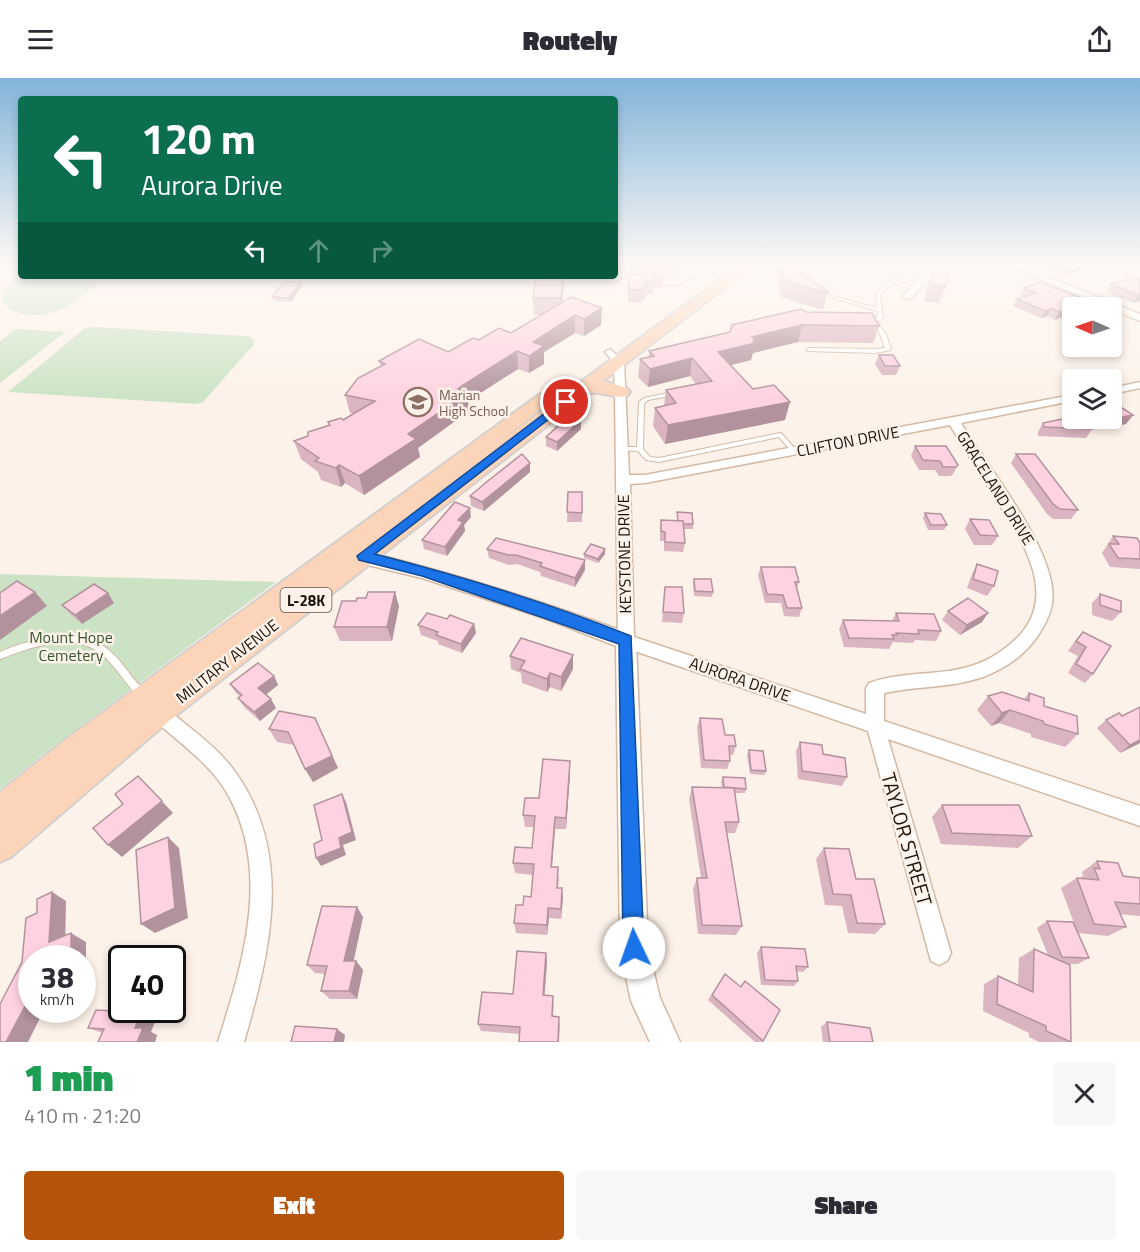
<!DOCTYPE html>
<html lang="en">
<head>
<meta charset="utf-8">
<style>
  body { margin:0; font-family:"Titillium Web",sans-serif; background:#f7f7f7; color:#2b2b33; height:100vh; display:flex; flex-direction:column; font-size:22px; white-space:nowrap }
  * { box-sizing:border-box; margin:0 }
  p { font-size:20px; color:#7c7c81 }
  .icon { flex:none; width:33px; height:33px; fill:none; stroke:currentColor; stroke-width:2; stroke-linecap:round; stroke-linejoin:round }
  .map { position:relative; height:964px; overflow:hidden }
  .panel { display:flex; flex-direction:column; background:#fff; flex:1 }
  .panel>* { flex:none }
  .guide { position:absolute; left:18px; top:18px; width:600px; height:183px; border-radius:6px; box-shadow:0 3px 9px #0003; background:#0b6e4f; color:#fff; overflow:hidden }
  .needle { width:39px; rotate:272deg }
  .controls { position:absolute; left:1062px; top:219px; display:grid; gap:12px }
  .controls a { display:grid; place-items:center; width:60px; height:60px; border-radius:6px; background:#fff; box-shadow:0 3px 9px #0003; font-size:30px }
  .speed { position:absolute; left:18px; top:867px; display:flex; gap:12px; font-size:30px; font-weight:700; text-align:center }
  .speed>* { display:grid; place-content:center; width:78px; height:78px; border-radius:50%; background:#fff; box-shadow:0 3px 9px #0003; line-height:1 }
  .speed small { font-size:15px; font-weight:400 }
  .speed .limit { border:3px solid #111; border-radius:9px; background:#fff; color:#111 }
  .pin { position:absolute; display:grid; place-items:center; width:51px; height:51px; color:#fff; margin:-26px; border:3px solid #fff; border-radius:50%; box-shadow:0 2px 6px #0007 }
  .me { position:absolute; width:66px; margin:-33px; rotate:357deg; stroke-linejoin:round; filter:drop-shadow(0 0 4px #0008) }
  .turn { display:flex; align-items:center; gap:21px; height:126px; padding:0 24px; font-size:27px }
  .turn .icon { width:78px; height:78px; stroke-width:2.5 }
  .turn b { display:block; font-size:42px; line-height:51px }
  .lanes { display:flex; align-items:center; height:57px; padding:0 24px; background:#0003; justify-content:center; gap:30px; direction:ltr }
  .lanes .off { opacity:.35 }
  .round { display:grid; place-items:center; flex:none; width:63px; height:63px; border-radius:6px; background:#f7f7f7 }
  .summary { display:flex; align-items:center; justify-content:space-between; height:102px; padding:0 24px }
  h1 { font-size:36px; font-weight:800; line-height:45px; color:#1e9e55 }
  .cta { display:flex; gap:12px; margin-top:auto; padding:12px 24px }
  .cta a { flex:1; height:69px; border-radius:6px; background:#b45309; color:#fff; font-size:24px; font-weight:800; line-height:69px; text-align:center }
  .cta a+a { background:#f7f7f7; color:#2b2b33 }
  header { display:flex; justify-content:space-between; align-items:center; height:78px; padding:0 24px; background:#fff; font-size:27px; font-weight:800 }
  .map>svg:first-child { display:block }
</style>
</head>
<body>
<header><svg class="icon" aria-label="menu" viewBox="0 0 24 24"><path d="M4 6h16M4 12h16M4 18h16"/></svg>Routely<svg class="icon" aria-label="share" viewBox="0 0 24 24"><path d="M12 15V3M7 8l5-5 5 5M5 13v7h14v-7"/></svg></header>
<div class="map">
<svg width="1140" height="964" viewBox="0 0 1140 964">
  <rect width="100%" height="100%" fill="#fdf2e9"/>
  <g fill="#cbe3c4">
    <path d="M21,196V198L105,200C81,220 57,243 23,236C15,234 8,231 3,224C0,211 11,203 21,196Z"/>
    <polygon points="93,249 248,258 254,262 254,266 203,324 197,326 8,314 85,250"/>
    <polygon points="17,251 65,254 0,305 0,263"/>
    <polygon points="0,496 276,504 50,671 0,711"/>
  </g>
  <g fill="none" stroke-linecap="round" stroke-linejoin="round">
    <g stroke="#d3b9a4" stroke-width="2">
      <g id="service">
        <polygon points="802,188 806,188 813,207 813,208 809,207"/>
        <polygon points="898,193 902,194 897,203 915,210 913,211 894,206 887,209 880,217 883,240 877,244 886,256 891,271 890,272 876,275 807,273 806,272 809,270 876,271 885,270 880,256 873,245 868,248 865,246 878,239 878,233 816,215 818,214 877,230 876,217 883,207 892,203"/>
        <polygon points="673,314 675,315 675,317 648,322 644,326 643,371 650,379 659,380 780,355 782,356 797,373 796,374 792,374 779,359 659,384 646,382 638,373 620,372 620,370 622,369 637,369 639,324 644,320"/>
        <path d="M65,557C113,560 117,584 145,614L146,617L145,620L142,621L139,620C127,607 118,592 106,580C76,550 33,569 0,581V574C21,565 42,559 65,557Z"/>
      </g>
    </g>
    <g stroke="#d3b9a4" stroke-width="3">
      <g id="minor">
        <polygon points="699,188 710,188 677,207 623,206 618,203 623,200 675,201"/>
        <path d="M953,188L923,206L911,221L903,219C914,201 932,188 953,188Z"/>
        <polygon points="1009,188 1021,188 1140,236 1140,243"/>
        <path d="M610,271L624,284L629,397H645L1072,317V323L961,345C987,388 1060,476 1052,526C1050,538 1044,548 1037,559C1024,578 1004,591 983,599C951,610 917,608 884,615V643L1140,728V748L888,661L951,875L947,883L939,887L931,883L868,653L620,568L618,563L615,314L614,285L605,274ZM950,347C965,372 980,397 996,421C1021,461 1059,515 1019,558C1007,570 993,580 977,586C943,599 904,592 869,605L866,610V636L634,559L630,406L645,405Z"/>
        <polygon points="1140,304 1140,310 1112,316 1112,310"/>
        <path d="M159,627L165,629C189,650 218,669 236,695C294,778 270,874 244,964H218C244,882 274,786 222,707C204,681 176,662 153,641L150,635L153,629Z"/>
      </g>
    </g>
    <g stroke="#d3b9a4" stroke-width="3">
      <path id="tertiary" d="M353,471C448,493 541,523 633,557L636,563L648,870L660,920L680,964H650L631,923L620,870L616,568L547,541L422,500L347,482L344,477L347,472Z"/>
    </g>
    <g stroke="#d2d0ce" stroke-width="4">
      <path id="primary" d="M738,188H753L603,303L627,310L630,314L627,318C615,321 602,313 589,315L169,643L11,779L0,784V714L65,662L540,316H552L555,320L494,368Z"/>
    </g>
    <use href="#service" fill="#fff" fill-rule="evenodd"/>
    <use href="#minor" fill="#fff" fill-rule="evenodd"/>
    <use href="#tertiary" fill="#fff" fill-rule="evenodd"/>
    <use href="#primary" fill="#fcd4b9" fill-rule="evenodd"/>
  </g>
  <g fill="#dab5c1">
    <polygon points="630,188 681,188 680,196 648,197 664,198 662,210 653,210 653,216 646,216 645,222 642,222 641,225 628,224 627,208 628,196 630,196"/>
    <polygon points="775,188 800,188 802,196 828,213 823,232 781,219"/>
    <polygon points="1040,188 1088,188 1066,198"/>
    <polygon points="933,194 945,209 939,225 924,223 927,210"/>
    <polygon points="1135,199 1140,223 1133,225 1107,214 1111,206"/>
    <polygon points="301,204 302,208 291,224 274,223 272,219"/>
    <polygon points="564,207 562,224 602,230 601,247 584,258 575,255 544,274 544,286 529,295 518,291 468,323 469,333 418,370 420,379 364,417 345,405 341,409 321,402 318,394 301,381 294,363 308,358 329,347 328,344 343,342 354,336 350,335 345,317 381,288 379,283 448,274 479,262 511,255 541,237 534,237 533,220"/>
    <polygon points="1024,210 1089,223 1085,230 1072,230 1055,242 1047,238 1041,240 1013,228 1017,221 1024,219 1020,217"/>
    <polygon points="806,234 879,248 873,265 798,264 753,275 751,282 731,287 753,311 785,342 665,366 653,348 655,330 664,328 666,312 696,306 690,298 648,309 638,299 640,281 649,279 649,273 730,254"/>
    <polygon points="879,277 900,288 896,297 882,297 875,286"/>
    <polygon points="1133,337 1126,346 1104,351 1090,342 1090,340 1112,340"/>
    <polygon points="1043,345 1092,351 1086,360 1038,358 1038,354"/>
    <polygon points="581,351 557,373 546,368 546,359"/>
    <polygon points="915,368 958,387 953,396 951,398 939,398 935,392 919,392 911,378"/>
    <polygon points="1016,376 1078,432 1071,441 1053,441 1047,436 1011,385"/>
    <polygon points="530,385 530,394 484,433 471,428 470,418"/>
    <polygon points="568,414 582,414 582,444 567,444"/>
    <polygon points="677,434 693,446 693,451 684,451 685,465 683,474 664,473 664,463 660,463 660,452 661,442 677,443"/>
    <polygon points="925,435 947,447 944,452 928,452 923,440"/>
    <polygon points="471,439 464,447 465,453 447,478 424,471 422,462"/>
    <polygon points="970,441 998,458 992,467 974,467 965,451"/>
    <polygon points="1113,458 1140,465 1140,491 1110,489 1102,475"/>
    <polygon points="487,471 585,482 585,492 575,509 541,498 540,494 517,486 509,487 489,480"/>
    <polygon points="605,471 605,476 598,485 584,480 584,476"/>
    <polygon points="977,486 994,508 987,518 967,510 972,496"/>
    <polygon points="761,489 799,504 797,510 802,530 799,539 784,538 781,525 765,525 758,497"/>
    <polygon points="694,501 713,514 712,519 694,518 693,505"/>
    <polygon points="665,509 684,535 682,545 662,544"/>
    <polygon points="1100,516 1121,534 1112,543 1092,537 1092,525"/>
    <polygon points="356,523 399,528 392,563 340,563 334,549"/>
    <polygon points="114,525 82,546 70,536 62,527"/>
    <polygon points="948,533 982,544 960,557 942,542"/>
    <polygon points="896,535 941,553 936,563 915,562 913,565 893,564 889,571 844,569 839,551 843,542 892,543"/>
    <polygon points="447,541 474,546 476,555 462,575 438,566 438,563 421,557 418,547"/>
    <polygon points="1083,554 1093,596 1085,605 1068,595 1078,578 1068,573 1075,563"/>
    <polygon points="573,577 573,591 561,613 550,609 547,614 522,605 521,595 511,591 510,578"/>
    <polygon points="274,598 278,607 266,616 276,630 260,643 244,629 238,620 240,618 236,615 230,606"/>
    <polygon points="1029,615 1078,656 1065,669 1031,659 1031,656 999,645 991,648 977,632 988,618 1024,621"/>
    <polygon points="1140,629 1140,665 1120,675 1097,650 1106,642 1122,638"/>
    <polygon points="700,640 725,657 736,668 733,677 730,677 730,683 727,691 701,690 697,649"/>
    <polygon points="269,651 321,653 338,690 313,704 305,691 294,667 277,664"/>
    <polygon points="800,664 823,676 847,699 842,708 798,701 796,673"/>
    <polygon points="749,672 766,693 764,697 750,696 747,677"/>
    <polygon points="570,696 566,751 555,751 552,789 559,800 558,810 562,810 561,841 549,840 547,857 516,855 514,845 523,827 531,819 533,797 515,795 513,785 532,770 534,749 525,749 523,737 539,720"/>
    <polygon points="723,699 746,711 745,715 735,715 739,744 735,755 727,755 742,848 736,857 698,856 693,811 697,800 701,800 689,721 692,709 722,709 721,704"/>
    <polygon points="942,727 1032,758 1018,770 941,766 932,739"/>
    <polygon points="824,770 885,846 875,856 848,855 842,828 825,827 816,781"/>
    <polygon points="1097,783 1123,798 1140,800 1140,838 1139,838 1120,836 1126,849 1108,858 1078,855 1089,880 1078,886 1067,886 1071,964 1039,964 1029,959 1029,955 983,933 984,906 998,898 1018,907 1019,880 1034,871 1048,877 1037,850 1047,843 1077,853 1061,810 1077,800 1080,800 1083,798 1082,794"/>
    <polygon points="363,839 353,883 356,883 363,892 357,921 330,921 321,913 325,896 315,895 307,887"/>
    <polygon points="761,869 808,889 803,894 797,893 798,903 794,908 761,907 757,875"/>
    <polygon points="546,875 547,884 544,917 554,926 553,938 560,946 559,964 519,964 520,956 481,953 478,946 513,916"/>
    <polygon points="725,896 740,909 745,903 763,963 762,964 755,964 708,922"/>
    <polygon points="827,944 873,964 823,964 821,949"/>
    <polygon points="88,950 151,954 157,957 155,964 98,964 102,955"/>
  </g>
  <g fill="#b2939d">
    <polygon points="1075,188 1088,188 1066,198 1071,190"/>
    <polygon points="563,198 564,198 564,207 561,237 561,220"/>
    <polygon points="301,204 302,208 291,224 289,220"/>
    <polygon points="1138,217 1140,217 1140,223 1133,225"/>
    <polygon points="1089,223 1085,230 1072,230 1072,235 1055,242 1059,234"/>
    <polygon points="602,230 601,247 584,258 584,241"/>
    <polygon points="1051,230 1047,238 1041,240 1045,233"/>
    <polygon points="575,237 575,255 544,274 544,286 529,295 529,278 533,264"/>
    <polygon points="802,247 798,264 753,275 751,282 715,291 718,274 752,259"/>
    <polygon points="517,273 518,291 468,323 469,333 418,370 420,379 364,417 359,398 463,307"/>
    <polygon points="692,280 690,298 648,309 650,291"/>
    <polygon points="790,324 785,342 665,366 668,347"/>
    <polygon points="1133,337 1126,346 1104,351 1110,341"/>
    <polygon points="581,342 581,351 557,373 557,364"/>
    <polygon points="530,385 530,394 484,433 482,424"/>
    <polygon points="339,387 345,405 341,409 336,390"/>
    <polygon points="470,430 471,439 464,447 465,453 447,478 445,469 458,442"/>
    <polygon points="605,471 605,476 598,485 598,481"/>
    <polygon points="585,482 585,492 575,509 575,500"/>
    <polygon points="35,514 47,528 0,562 0,538"/>
    <polygon points="395,514 399,528 392,563 387,549"/>
    <polygon points="108,515 114,525 82,546 75,537"/>
    <polygon points="988,535 982,544 960,557 967,547"/>
    <polygon points="474,546 476,555 462,575 461,566"/>
    <polygon points="573,577 573,591 561,613 561,599"/>
    <polygon points="550,595 550,609 547,614 547,601"/>
    <polygon points="274,598 278,607 263,619 258,610"/>
    <polygon points="271,621 276,630 260,643 254,634"/>
    <polygon points="1010,632 999,645 991,648 1002,635"/>
    <polygon points="315,640 338,690 313,704 305,691"/>
    <polygon points="1140,662 1140,665 1120,675 1130,667"/>
    <polygon points="570,683 570,696 566,751 566,740"/>
    <polygon points="138,698 173,735 122,779 108,767"/>
    <polygon points="342,716 346,724 356,762 343,767 346,777 321,788 316,780 339,760"/>
    <polygon points="555,739 555,751 551,800 551,789"/>
    <polygon points="168,759 179,770 188,840 155,855 141,846"/>
    <polygon points="562,810 563,821 561,841 561,831"/>
    <polygon points="52,814 66,823 65,873 49,864"/>
    <polygon points="357,829 363,839 352,891 344,883"/>
    <polygon points="548,830 549,840 547,857 547,847"/>
    <polygon points="71,855 86,864 86,882 82,884 82,880 55,880"/>
    <polygon points="546,875 547,884 544,925 543,917"/>
    <polygon points="356,883 363,892 357,921 349,913"/>
    <polygon points="32,915 32,932 44,932 28,964 6,964"/>
    <polygon points="142,932 160,932 151,954 157,957 155,964 137,964 135,950"/>
    <polygon points="337,951 345,957 344,964 334,964"/>
  </g>
  <g fill="#fed2e0" stroke="#b2939d" stroke-width="1.5">
    <polygon points="782,188 800,188 802,196 828,213 827,215 785,203"/>
    <polygon points="933,194 948,196 945,209 930,206"/>
    <polygon points="628,196 664,198 653,198 654,203 646,203 646,209 642,209 642,212 629,212"/>
    <polygon points="536,198 563,198 561,220 533,220"/>
    <polygon points="1135,199 1140,201 1140,217 1138,217 1111,206"/>
    <polygon points="284,204 301,204 289,220 272,219"/>
    <polygon points="1040,204 1089,223 1059,234 1051,230 1045,233 1017,221 1036,215 1024,210"/>
    <polygon points="571,219 602,230 584,241 575,237 533,264 544,268 529,278 517,273 463,307 458,311 467,315 408,356 416,361 359,398 339,387 336,390 315,383 319,380 294,363 308,358 308,354 330,347 328,344 341,340 343,342 375,323 345,317 358,300 385,286 379,283 419,261 448,274 473,260 479,262 499,250 511,255"/>
    <polygon points="801,231 806,234 872,235 879,248 802,247 752,259 756,262 753,263 755,265 718,274 753,311 774,307 790,324 668,347 655,330 676,325 666,312 712,303 692,280 650,291 640,281 654,278 649,273 730,254 732,247"/>
    <polygon points="879,277 893,277 900,288 885,288"/>
    <polygon points="1119,328 1133,337 1110,341 1109,340 1112,340 1112,329"/>
    <polygon points="570,337 581,342 557,364 546,359"/>
    <polygon points="1072,339 1072,340 1085,340 1092,351 1044,349 1043,345"/>
    <polygon points="915,368 946,368 958,387 956,389 943,389 940,383 923,382"/>
    <polygon points="522,376 530,385 482,424 470,418 489,402"/>
    <polygon points="1016,376 1035,376 1078,432 1060,431 1053,426"/>
    <polygon points="568,414 582,414 582,435 567,434"/>
    <polygon points="455,424 470,430 458,442 463,444 445,469 422,462"/>
    <polygon points="677,434 692,435 693,446 683,446 683,443 678,443"/>
    <polygon points="925,435 941,436 947,447 931,447"/>
    <polygon points="970,441 989,442 998,458 980,457"/>
    <polygon points="661,442 683,443 685,465 665,464 665,454 661,453"/>
    <polygon points="1113,458 1137,460 1140,465 1140,481 1118,480 1109,466 1119,466"/>
    <polygon points="496,460 585,482 575,500 540,488 542,485 516,477 508,477 487,471"/>
    <polygon points="591,466 605,471 598,481 584,476"/>
    <polygon points="977,486 998,493 994,508 973,501"/>
    <polygon points="761,489 795,489 799,504 795,504 802,530 787,530 783,517 767,516"/>
    <polygon points="694,501 711,501 713,514 695,513"/>
    <polygon points="17,503 35,514 0,538 0,515"/>
    <polygon points="94,506 108,515 75,537 62,527"/>
    <polygon points="665,509 682,509 684,535 663,534"/>
    <polygon points="368,514 395,514 387,549 334,549 342,523 356,523 357,520 366,520"/>
    <polygon points="1100,516 1121,523 1121,534 1100,527"/>
    <polygon points="968,520 988,535 967,547 948,533"/>
    <polygon points="427,535 447,541 450,537 474,546 461,566 436,557 438,554 418,547"/>
    <polygon points="896,535 934,536 941,553 918,552 919,556 896,555 897,557 892,557 894,561 849,560 843,542 899,543"/>
    <polygon points="1083,554 1111,568 1093,596 1076,586 1086,569 1076,563"/>
    <polygon points="521,560 573,577 561,599 550,595 547,601 520,591 525,583 510,578"/>
    <polygon points="258,585 274,598 258,610 271,621 254,634 238,620 242,617 230,606"/>
    <polygon points="1002,614 1029,623 1029,615 1044,620 1044,628 1077,638 1078,656 1044,646 1043,643 1010,632 1002,635 988,618"/>
    <polygon points="1140,629 1140,662 1130,667 1106,642 1119,635 1122,638"/>
    <polygon points="279,633 315,640 332,678 305,691 288,654 269,651"/>
    <polygon points="700,640 722,641 725,657 734,657 736,668 729,668 730,683 704,682"/>
    <polygon points="800,664 822,667 823,676 845,680 847,699 802,693"/>
    <polygon points="749,672 763,673 766,693 751,692"/>
    <polygon points="543,681 570,683 566,740 555,739 551,789 558,789 557,810 562,810 561,831 548,830 547,847 514,845 516,827 523,827 524,818 531,819 534,786 513,785 515,769 532,770 535,738 523,737 525,720 539,720"/>
    <polygon points="138,698 162,723 108,767 93,750 123,726 115,716"/>
    <polygon points="723,699 745,700 746,711 724,709"/>
    <polygon points="692,709 734,710 739,744 725,744 742,848 702,847 697,800 707,800"/>
    <polygon points="342,716 352,754 339,760 341,770 316,780 314,766 322,762 314,727"/>
    <polygon points="942,727 1019,727 1032,758 952,755"/>
    <polygon points="168,759 175,830 141,846 136,772"/>
    <polygon points="824,770 849,771 856,801 874,801 885,846 857,845 851,817 833,816"/>
    <polygon points="1097,783 1118,785 1123,798 1140,800 1140,826 1115,824 1126,849 1094,846 1077,800 1099,802 1094,790 1100,791"/>
    <polygon points="52,814 49,864 71,855 71,874 55,880 32,880 32,915 6,964 0,964 0,926 22,884 26,840 37,835 37,821"/>
    <polygon points="322,828 357,829 344,883 356,883 349,913 321,913 327,888 307,887"/>
    <polygon points="1047,843 1073,844 1089,880 1062,879"/>
    <polygon points="761,869 805,871 808,889 796,888 798,903 765,902"/>
    <polygon points="1034,871 1070,887 1071,964 1046,953 1046,948 997,926 998,898 1033,914"/>
    <polygon points="517,873 546,875 543,917 553,918 552,938 559,939 558,964 519,964 520,949 478,946 482,914 513,916"/>
    <polygon points="725,896 741,909 745,903 780,932 763,963 712,917"/>
    <polygon points="122,917 122,932 142,932 135,950 143,950 137,964 98,964 104,951 88,950 96,932 114,933"/>
    <polygon points="827,944 870,950 873,964 830,964"/>
    <polygon points="295,948 337,951 334,964 291,964"/>
  </g>
  <linearGradient id="sky" x2="0" y2="1"><stop stop-color="#82b4da"/><stop offset="0.58" stop-color="#fef9f5"/><stop offset="1" stop-color="#fef9f5" stop-opacity="0"/></linearGradient>
  <rect width="1140" height="323" fill="url(#sky)"/>
  <path fill="#1a73e8" stroke="#114b97" stroke-width="1.5" d="M562,322L571,324L375,476C461,498 549,525 631,558L644,870L641,877L634,881L626,877L623,870L619,566L422,498L359,482L357,478Z"/>
  <defs>
    <g id="school-ring" transform="scale(1.5)"><circle r="9.5" fill="#fdf2e9" stroke="#8d6e63" stroke-width="1.5"/><path d="M0-5L7-2L0 1L-7-2ZM-4 1L0 2.5L4 1V4Q0 6-4 4Z" fill="#8d6e63"/></g>
  </defs>
  <g fill-rule="evenodd">
    <use href="#school-ring" x="418" y="324"/>
  </g>
  <g text-anchor="middle" dominant-baseline="central" stroke-width="5" stroke-linejoin="round" paint-order="stroke">
    <g font-size="14" fill="#785e54" stroke="#fdf2e9" text-anchor="start">
      <text x="439" y="316">Marian<tspan x="439" dy="16">High School</tspan></text>
    </g>
    <rect fill="#fdf2e9" stroke="#60564e" stroke-width="1.5" x="280.5" y="510" width="51" height="24" rx="4.5"/>
    <g font-size="15" font-weight="bold" fill="#1c130c">
      <text x="306" y="522">L-28K</text>
    </g>
    <g font-size="16" fill="#1c130c" stroke="#fdf2e9">
      <text transform="translate(848 363) rotate(-11)">CLIFTON DRIVE</text>
      <text transform="translate(996 410) rotate(58)">GRACELAND DRIVE</text>
      <text transform="translate(624 476) rotate(-91)">KEYSTONE DRIVE</text>
      <text transform="translate(227 583) rotate(-38)">MILITARY AVENUE</text>
      <text transform="translate(740 601) rotate(19)">AURORA DRIVE</text>
    </g>
    <g font-size="16" fill="#35582b" stroke="#fdf2e9">
      <text x="71" y="559">Mount Hope<tspan x="71" dy="18">Cemetery</tspan></text>
    </g>
    <g font-size="20" fill="#1c130c" stroke="#fdf2e9">
      <text transform="translate(907 761) rotate(74)">TAYLOR STREET</text>
    </g>
  </g>
</svg>
<div class="controls">
<a><svg class="needle" viewBox="-14 -14 28 28"><path d="M0-13l5 13h-10z" fill="#e53935"/><path d="M0 13l5-13h-10z" fill="#7c7c81"/></svg></a>
<a><svg class="icon" aria-label="layers" viewBox="0 0 24 24"><path d="M12 4l9 5-9 5-9-5zM3 14l9 5 9-5"/></svg></a>
</div>
<div class="speed"><div>38<small>km/h</small></div><div class="limit">40</div></div>
<div class="pin" style="left:566px;top:324px;background:#d93025"><svg class="icon" aria-label="arrive" viewBox="0 0 24 24"><path d="M6 21V4h12l-3 4 3 4H6"/></svg></div>
<svg class="me" style="left:634px;top:870px" viewBox="-20 -20 40 40"><circle r="19" fill="#fff"/><path d="M0-13L10 11 0 6-10 11z" fill="#1a73e8"/></svg>
<div class="guide">
<div class="turn"><svg class="icon" aria-label="left" viewBox="0 0 24 24"><path d="M17 20v-9H6M10 6l-5 5 5 5"/></svg><div><b>120 m</b>Aurora Drive</div></div>
<div class="lanes"><svg class="icon" aria-label="left" viewBox="0 0 24 24"><path d="M17 20v-9H6M10 6l-5 5 5 5"/></svg><svg class="icon off" aria-label="ahead" viewBox="0 0 24 24"><path d="M12 20V5M6 11l6-6 6 6"/></svg><svg class="icon off" aria-label="right" viewBox="0 0 24 24"><path d="M7 20v-9h11M14 6l5 5-5 5"/></svg></div>
</div>
</div>
<section class="panel">
<div class="summary"><div><h1>1 min</h1><p>410 m · 21:20</p></div><a class="round"><svg class="icon" aria-label="close" viewBox="0 0 24 24"><path d="M6 6l12 12M18 6L6 18"/></svg></a></div>
<div class="cta"><a>Exit</a><a>Share</a></div>
</section>
</body>
</html>
